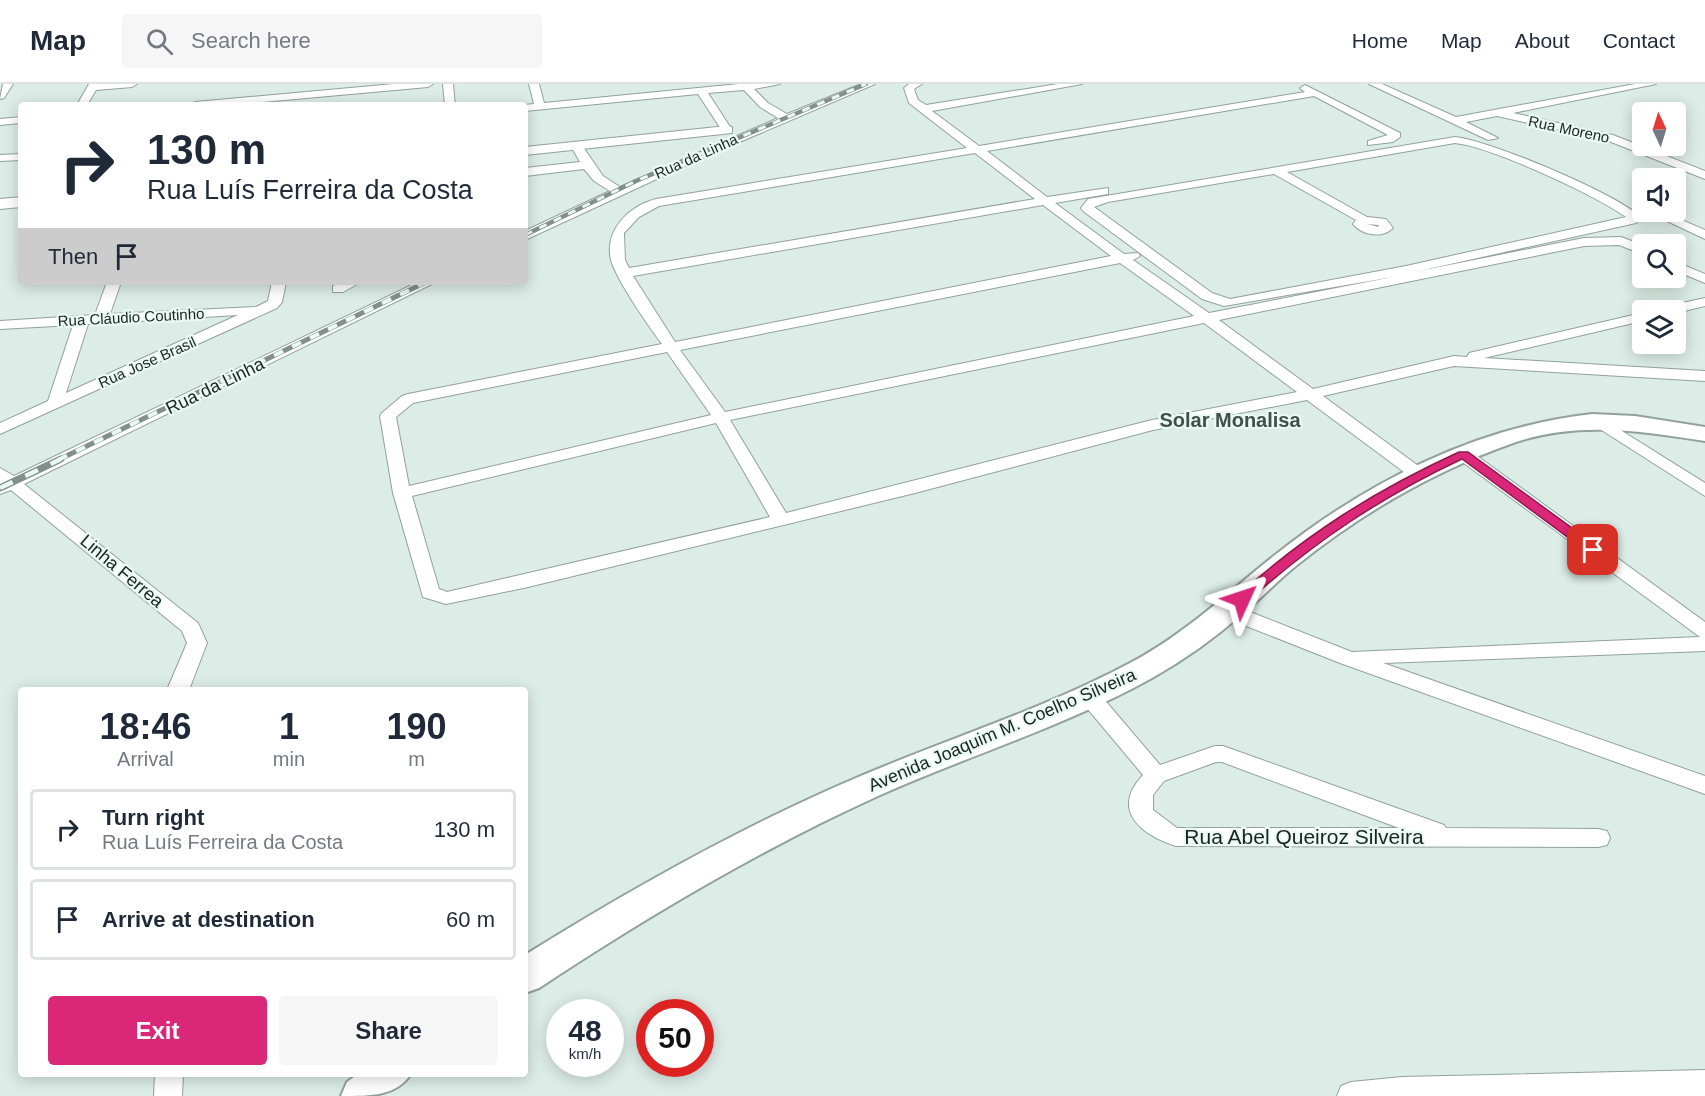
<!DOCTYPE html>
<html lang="en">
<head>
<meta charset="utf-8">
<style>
  body { margin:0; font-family:Arial,sans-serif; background:#f6f6f7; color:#1f2937; height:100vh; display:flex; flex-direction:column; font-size:22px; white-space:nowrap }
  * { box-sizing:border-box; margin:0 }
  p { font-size:20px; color:#747a83 }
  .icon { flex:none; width:33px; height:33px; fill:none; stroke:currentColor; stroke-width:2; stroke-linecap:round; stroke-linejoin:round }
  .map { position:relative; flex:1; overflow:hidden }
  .details { position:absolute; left:18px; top:603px; width:510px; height:390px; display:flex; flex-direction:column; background:#fff; border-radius:6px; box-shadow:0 3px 15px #0003 }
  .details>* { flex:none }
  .top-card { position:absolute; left:18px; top:18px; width:510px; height:183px; border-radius:6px; box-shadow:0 3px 15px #0003; background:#fff; color:#1f2937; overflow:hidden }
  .needle { width:39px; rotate:356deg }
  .controls { position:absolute; left:1632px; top:18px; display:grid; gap:12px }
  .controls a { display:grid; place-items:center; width:54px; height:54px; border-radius:6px; background:#fff; box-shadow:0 3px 15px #0003; font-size:30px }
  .speed { position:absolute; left:546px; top:915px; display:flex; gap:12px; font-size:30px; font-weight:700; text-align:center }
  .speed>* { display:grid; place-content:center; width:78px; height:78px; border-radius:50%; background:#fff; box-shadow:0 3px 15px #0003; line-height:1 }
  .speed small { font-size:15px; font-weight:400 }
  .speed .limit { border:9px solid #d22; background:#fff; color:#111 }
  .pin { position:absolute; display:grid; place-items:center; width:51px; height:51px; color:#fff; margin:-26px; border-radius:12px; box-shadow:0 3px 9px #0006 }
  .me { position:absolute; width:66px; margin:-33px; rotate:48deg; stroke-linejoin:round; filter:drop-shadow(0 0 4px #0008) }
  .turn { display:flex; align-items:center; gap:21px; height:126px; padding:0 30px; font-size:27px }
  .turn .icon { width:78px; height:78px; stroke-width:2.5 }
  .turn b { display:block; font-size:42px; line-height:51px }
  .then { display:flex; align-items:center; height:57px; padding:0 30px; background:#0003; gap:12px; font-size:22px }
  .eta { display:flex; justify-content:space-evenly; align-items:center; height:102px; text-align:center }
  .eta b { font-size:36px; font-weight:800; line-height:42px }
  .button { display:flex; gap:12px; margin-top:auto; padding:12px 30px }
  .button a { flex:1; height:69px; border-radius:6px; background:#db2777; color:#fff; font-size:24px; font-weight:800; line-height:69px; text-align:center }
  .button a+a { background:#f6f6f7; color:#1f2937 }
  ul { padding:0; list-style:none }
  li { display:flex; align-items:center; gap:18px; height:81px; margin:0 12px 9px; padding:0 18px; border:3px solid #e0e1e3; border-radius:6px }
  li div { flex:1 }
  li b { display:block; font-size:22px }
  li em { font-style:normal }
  header { display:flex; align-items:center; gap:36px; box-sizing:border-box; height:84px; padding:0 30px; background:#fff; border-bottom:2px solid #e0e1e3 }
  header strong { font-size:28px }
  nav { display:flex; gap:33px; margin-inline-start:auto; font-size:21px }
  .search { width:420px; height:54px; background:#f6f6f7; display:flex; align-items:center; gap:15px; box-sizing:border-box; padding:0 21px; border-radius:6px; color:#747a83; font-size:22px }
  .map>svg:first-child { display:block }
</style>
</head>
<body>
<header>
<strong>Map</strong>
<div class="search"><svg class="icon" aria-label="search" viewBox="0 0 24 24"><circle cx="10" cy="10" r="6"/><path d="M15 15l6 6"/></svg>Search here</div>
<nav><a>Home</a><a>Map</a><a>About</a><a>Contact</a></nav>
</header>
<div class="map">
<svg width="1705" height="1012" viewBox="0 0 1705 1012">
  <rect width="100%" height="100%" fill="#dcece6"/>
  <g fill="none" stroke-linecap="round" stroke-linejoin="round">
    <g stroke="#92a19b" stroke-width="2">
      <g id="minor">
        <polygon points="3,0 13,0 4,14 0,15"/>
        <polygon points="89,0 137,0 132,3 96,6 87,21 77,21"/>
        <polygon points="394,0 433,0 428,3 230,21 190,21 195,18"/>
        <polygon points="443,0 453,0 455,21 445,21"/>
        <polygon points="529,0 539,0 544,19 739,0 780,0 754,5 768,19 787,30 861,0 875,0 700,75 525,156 525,147 610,107 594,97 584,85 525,92 525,84 580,78 571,62 573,60 581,60 603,92 620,103 778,34 760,23 744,6 708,9 732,46 727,49 723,48 698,10 525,27 524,21 534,20"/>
        <path d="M909,0H922L914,5L918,16L926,21L1058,0H1082L932,27L979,62L1305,8L1300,4L1305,1L1400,49V53L1393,58L1368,61V57L1388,51L1314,12L987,67L1047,113L1108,104V110L1055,119L1124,170L1138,169L1140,172L1133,176L1209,229L1393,193L1224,222L1202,215L1083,127L1081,124L1088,115L1455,53C1488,56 1622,111 1642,135L1636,139L1414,188L1584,154L1621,153L1642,161V170L1619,161L1584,162L1219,236L1313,305L1454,272L1467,273L1469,269L1642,229V237L1484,274L1705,287V297L1454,282L1323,312L1424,386L1427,390L1424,394H1412L1307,316L1153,346L915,409L528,503L446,520L423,513L393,409L380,332L382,329L402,312L408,310L662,260C649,243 616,195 611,176C604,146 629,122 656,115L967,64L909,19L904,4ZM1455,59C1492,63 1595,111 1626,133L1406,182L1230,215L1212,209L1094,123L1108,118L1274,90L1356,136L1353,140C1362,151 1382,155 1393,144L1386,135L1367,133L1287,88ZM975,69L1035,115L629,184L625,176L624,149L639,133L659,122ZM1043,121L1111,172L675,258L633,192ZM1367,140L1378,141L1379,143ZM1120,179L1194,232L725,328L680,266ZM1204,239L1297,308L1152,336L786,429L730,336ZM667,268L711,331L409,402L396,333L413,319ZM716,339L770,433L447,508L439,505L412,412Z"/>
        <polygon points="1369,0 1382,0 1456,33 1635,0 1656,0 1513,29 1613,51 1705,87 1705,95 1606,56 1497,32 1466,38 1498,54 1488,56"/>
        <polygon points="21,33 21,39 0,41 0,35"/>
        <polygon points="21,70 21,76 0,77 0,71"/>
        <polygon points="1648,128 1663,128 1705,146 1705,155"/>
        <polygon points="1676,178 1705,190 1705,199 1676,187"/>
        <path d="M107,198H121L110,230L256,223L268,217L272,198H286L282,218L277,224L0,350V339L48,317L73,241L0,245V237L95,231ZM238,231L66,309L88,240Z"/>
        <polygon points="342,198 361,198 343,208 333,208 333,202"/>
        <polygon points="418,198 436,198 24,400 198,539 207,559 189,606 167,606 187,559 182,547 11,406 0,410 0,384 14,392"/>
        <polygon points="1705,214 1705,222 1676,229 1676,226 1662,226 1664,223"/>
        <polygon points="1598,332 1705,399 1705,412 1592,340 1590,337"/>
        <polygon points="1463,365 1469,366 1705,538 1705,567 1383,579 1705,692 1705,710 1340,579 1221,532 1218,527 1221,522 1235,522 1352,568 1700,553 1457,374 1455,370 1457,366"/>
        <path d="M1089,605L1097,607L1160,681L1215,662H1223L1444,741L1446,744L1598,745L1607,747L1610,754L1607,761L1598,763L1176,762C1141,751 1110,726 1143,691L1081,617L1078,612L1081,607ZM1216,678H1222L1399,744H1177L1153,726V711L1164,697Z"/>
        <polygon points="1705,986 1705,1012 1337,1012 1341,1002 1351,998 1402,993"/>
        <polygon points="155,990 183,990 182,1012 154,1012"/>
      </g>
    </g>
    <g stroke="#92a19b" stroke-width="2">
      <g id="tertiary">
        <polygon points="727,42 732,43 732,49 525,71 525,63"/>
        <polygon points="21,113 21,123 0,125 0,115"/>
      </g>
    </g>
    <g stroke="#92a19b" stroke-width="4">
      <g id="secondary">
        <path d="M1592,330L1635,332L1705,343V357C1641,347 1579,337 1516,358C1436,386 1363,428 1297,481C1278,496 1262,514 1243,529C1215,554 1184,576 1152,594C1064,643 969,671 878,712C759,766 648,832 539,904L525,909V871C631,805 741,743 856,694C947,655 1042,626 1130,579C1185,550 1227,509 1275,471C1367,398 1475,343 1592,330Z"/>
        <path d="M358,990H411C396,1012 372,1012 341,1012L347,998Z"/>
      </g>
    </g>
    <use href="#minor" fill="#fff" fill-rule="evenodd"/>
    <use href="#tertiary" fill="#fff" fill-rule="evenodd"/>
    <use href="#secondary" fill="#fff" fill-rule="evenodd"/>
    <g stroke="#848f8b" stroke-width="4.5">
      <polyline id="rail-far2" points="525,151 636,97 866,0"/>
    </g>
    <g stroke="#848f8b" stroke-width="5">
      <polyline id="rail-far1" points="58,376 426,198"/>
    </g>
    <g stroke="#848f8b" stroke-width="7">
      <polyline id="rail" points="0,404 61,375"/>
    </g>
    <use href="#rail-far2" stroke="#e9f9f3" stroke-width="3" stroke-dasharray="8" stroke-linecap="butt"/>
    <use href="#rail-far1" stroke="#e9f9f3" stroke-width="4" stroke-dasharray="10" stroke-linecap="butt"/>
    <use href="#rail" stroke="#e9f9f3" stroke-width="4.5" stroke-dasharray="14" stroke-linecap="butt"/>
  </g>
  <path fill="#db2777" stroke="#8e194d" stroke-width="1.5" d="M1459,368H1468L1598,463V469H1589L1462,375C1381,413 1314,458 1247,518H1237V512C1308,449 1374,407 1459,368Z"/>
  <g text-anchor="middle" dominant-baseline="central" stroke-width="4.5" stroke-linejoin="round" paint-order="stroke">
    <g font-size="15" fill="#1d2321" stroke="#e9f9f3">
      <text transform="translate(1569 45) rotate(12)">Rua Moreno</text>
      <text transform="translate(696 72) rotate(-24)">Rua da Linha</text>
      <text transform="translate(131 233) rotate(-3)">Rua Cláudio Coutinho</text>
      <text transform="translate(147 278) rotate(-24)">Rua Jose Brasil</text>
    </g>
    <g font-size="18" fill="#1d2321" stroke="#e9f9f3">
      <text transform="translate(215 302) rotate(-26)">Rua da Linha</text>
      <text transform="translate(122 487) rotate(40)">Linha Ferrea</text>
      <text transform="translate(1002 646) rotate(-23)">Avenida Joaquim M. Coelho Silveira</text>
    </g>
    <g font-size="20" font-weight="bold" fill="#42504b" stroke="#e9f9f3">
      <text x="1230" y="336">Solar Monalisa</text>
    </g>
    <g font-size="21" fill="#1d2321" stroke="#e9f9f3">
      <text x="1304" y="752">Rua Abel Queiroz Silveira</text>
    </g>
  </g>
</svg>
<div class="controls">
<a><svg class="needle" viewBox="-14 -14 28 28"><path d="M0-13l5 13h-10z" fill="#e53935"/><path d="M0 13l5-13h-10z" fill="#747a83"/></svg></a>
<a><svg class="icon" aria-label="sound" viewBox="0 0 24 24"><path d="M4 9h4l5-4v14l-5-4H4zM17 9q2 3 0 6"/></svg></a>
<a><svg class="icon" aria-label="search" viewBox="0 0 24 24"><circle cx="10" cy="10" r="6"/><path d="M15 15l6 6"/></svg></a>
<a><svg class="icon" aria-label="layers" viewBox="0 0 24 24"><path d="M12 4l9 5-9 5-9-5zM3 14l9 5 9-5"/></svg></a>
</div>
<div class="speed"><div>48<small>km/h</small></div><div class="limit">50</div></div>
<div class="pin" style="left:1593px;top:466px;background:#d93025"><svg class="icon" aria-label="arrive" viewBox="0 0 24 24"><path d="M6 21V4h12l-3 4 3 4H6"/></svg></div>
<svg class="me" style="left:1242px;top:515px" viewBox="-20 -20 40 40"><path d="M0-17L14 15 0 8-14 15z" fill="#db2777" stroke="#fff" stroke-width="4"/></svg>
<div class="top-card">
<div class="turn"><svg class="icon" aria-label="right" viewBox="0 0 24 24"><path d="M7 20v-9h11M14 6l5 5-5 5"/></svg><div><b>130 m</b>Rua Luís Ferreira da Costa</div></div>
<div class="then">Then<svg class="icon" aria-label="arrive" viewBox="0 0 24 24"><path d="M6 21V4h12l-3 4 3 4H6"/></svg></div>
</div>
<section class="details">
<div class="eta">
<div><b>18:46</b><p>Arrival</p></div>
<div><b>1</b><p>min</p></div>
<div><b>190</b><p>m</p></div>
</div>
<ul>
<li><svg class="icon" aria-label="right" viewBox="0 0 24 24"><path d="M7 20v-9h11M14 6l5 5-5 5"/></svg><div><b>Turn right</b><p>Rua Luís Ferreira da Costa</p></div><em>130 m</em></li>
<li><svg class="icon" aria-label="arrive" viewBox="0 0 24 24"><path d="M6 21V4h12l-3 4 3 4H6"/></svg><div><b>Arrive at destination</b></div><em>60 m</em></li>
</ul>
<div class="button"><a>Exit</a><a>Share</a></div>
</section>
</div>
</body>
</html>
